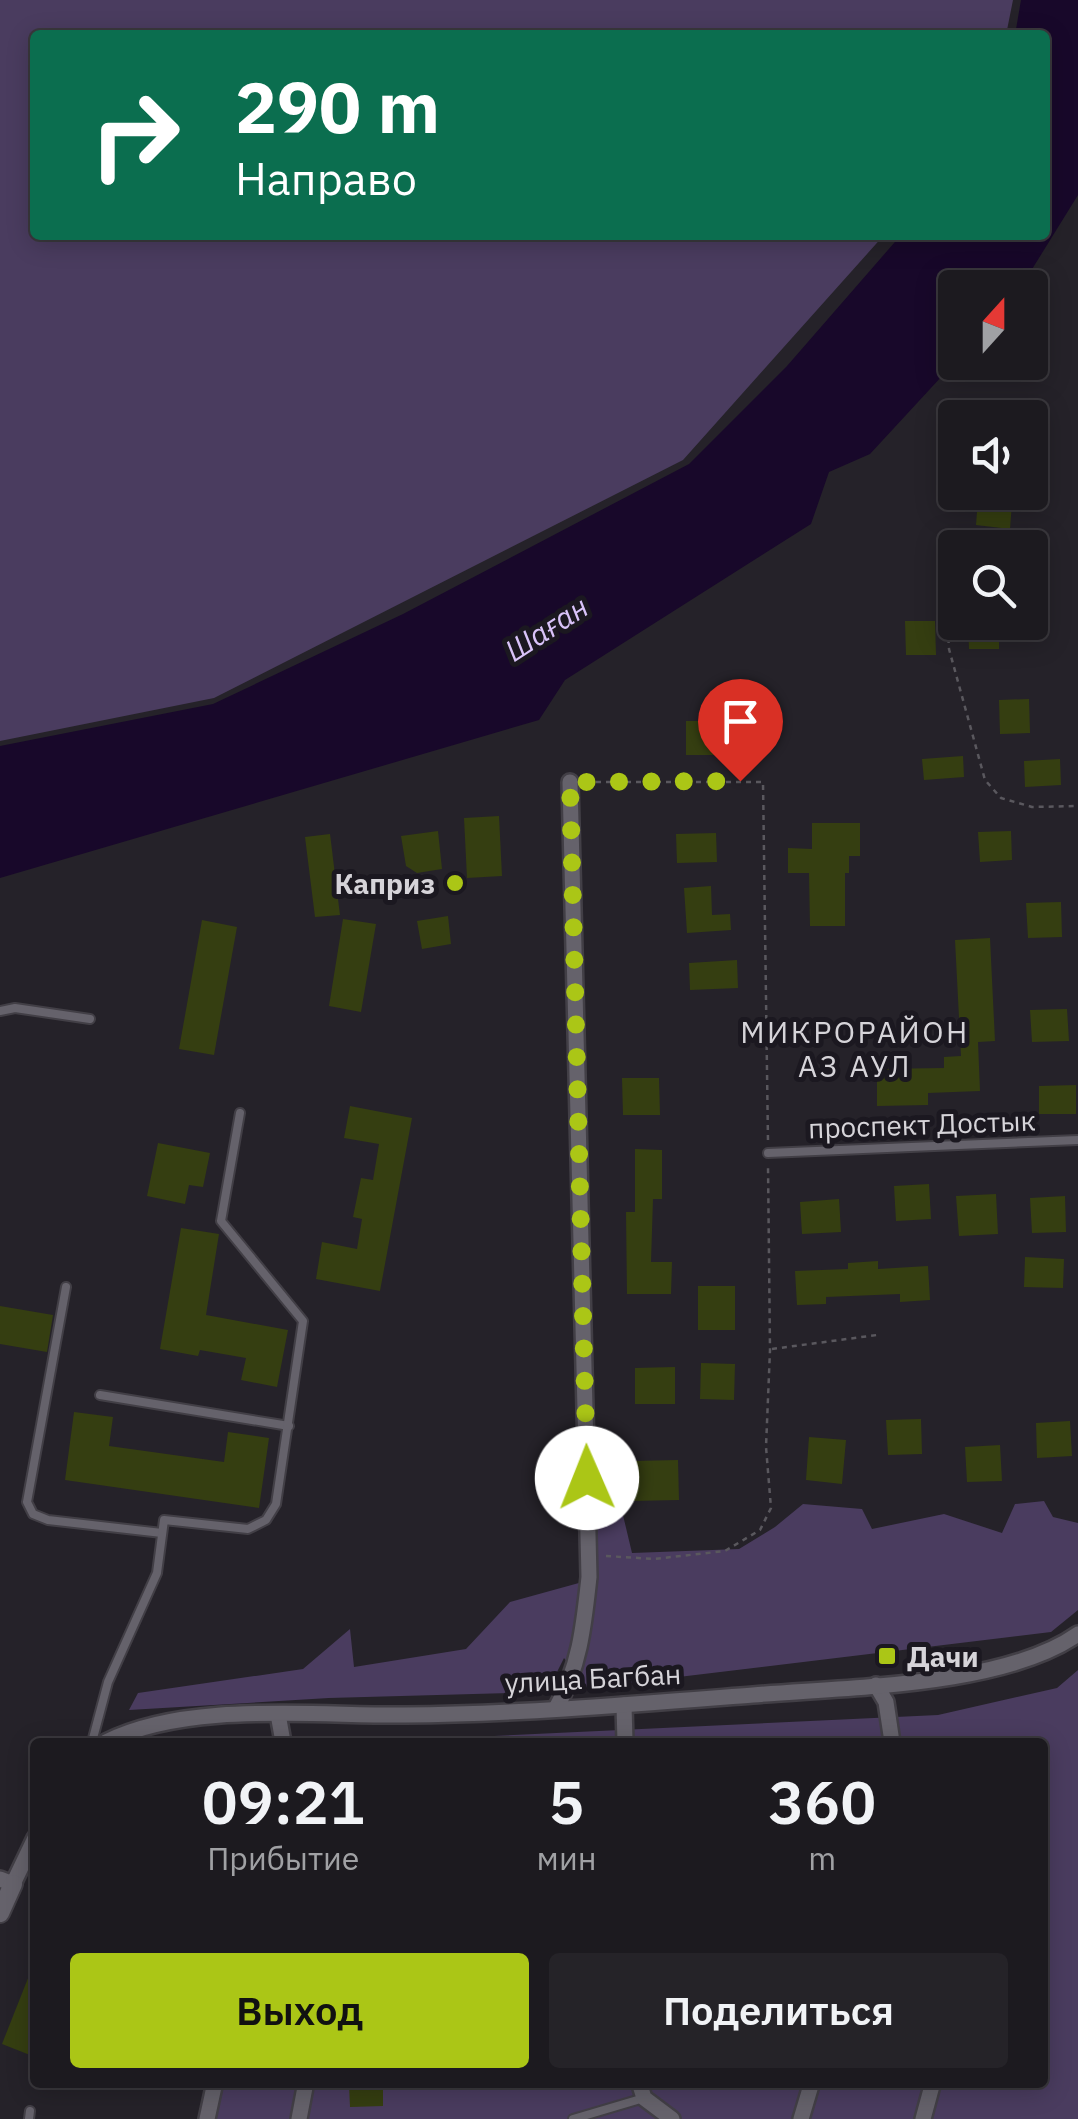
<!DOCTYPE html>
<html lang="ru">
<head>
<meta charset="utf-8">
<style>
  body { margin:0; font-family:"IBM Plex Sans",sans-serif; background:#252328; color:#f1f3f6; height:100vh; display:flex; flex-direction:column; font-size:38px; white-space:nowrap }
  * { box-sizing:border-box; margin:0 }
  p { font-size:32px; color:#a0a1a4 }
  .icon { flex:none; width:55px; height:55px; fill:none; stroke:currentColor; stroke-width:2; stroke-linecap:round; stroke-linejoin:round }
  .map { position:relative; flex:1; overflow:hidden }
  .side { position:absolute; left:30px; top:1738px; width:1018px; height:350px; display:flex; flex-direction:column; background:#1c1a1f; border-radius:10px; box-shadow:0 5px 25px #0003,0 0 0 2px #3a383d }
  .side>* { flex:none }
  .banner { position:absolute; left:30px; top:30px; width:1020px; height:210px; border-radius:10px; box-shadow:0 5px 25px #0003,0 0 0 2px #3a383d; background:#0b6e4f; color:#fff; overflow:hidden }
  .needle { width:65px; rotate:21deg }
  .buttons { position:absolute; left:938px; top:270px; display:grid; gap:20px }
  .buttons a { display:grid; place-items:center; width:110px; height:110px; border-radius:10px; background:#1c1a1f; box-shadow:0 5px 25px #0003,0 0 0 2px #3a383d; font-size:50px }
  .pin { position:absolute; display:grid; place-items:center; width:85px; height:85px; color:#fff; margin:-102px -42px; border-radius:50% 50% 50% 0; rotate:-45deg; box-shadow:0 0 10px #0007 }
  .pin .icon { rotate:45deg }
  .me { position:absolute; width:110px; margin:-55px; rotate:359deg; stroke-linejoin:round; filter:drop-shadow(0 0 8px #0008) }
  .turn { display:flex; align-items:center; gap:35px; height:210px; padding:0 40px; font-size:45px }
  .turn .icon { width:130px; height:130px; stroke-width:2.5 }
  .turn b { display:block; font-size:70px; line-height:85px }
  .eta { display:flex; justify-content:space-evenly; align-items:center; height:170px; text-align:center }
  .eta b { font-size:60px; font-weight:600; line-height:70px }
  .primary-button { display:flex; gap:20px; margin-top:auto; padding:20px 40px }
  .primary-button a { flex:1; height:115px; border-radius:10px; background:#abc616; color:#111; font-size:40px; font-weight:600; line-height:115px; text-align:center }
  .primary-button a+a { background:#252328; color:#f1f3f6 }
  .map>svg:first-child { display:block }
</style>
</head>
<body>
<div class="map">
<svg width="1078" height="2119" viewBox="0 0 1078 2119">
  <rect width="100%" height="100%" fill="#252229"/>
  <g fill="#4a3c5f">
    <polygon points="0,0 1013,0 1006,35 35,35 35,235 884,235 683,460 214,698 0,741"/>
    <polygon points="617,1490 632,1553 739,1549 775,1527 803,1504 862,1509 872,1529 944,1514 1002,1533 1015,1504 1044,1501 1053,1517 1078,1523 1078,1610 1051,1632 587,1688 564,1658 547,1692 329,1698 129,1710 138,1693 303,1669 350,1629 354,1667 466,1649 510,1602 597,1578 592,1495"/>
    <polygon points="1078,1670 1078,2119 210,2119 219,2082 1042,2082 1042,1742 366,1742 938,1715 1057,1688"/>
  </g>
  <polygon fill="#18082a" points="1021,0 1078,0 1078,195 1021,287 955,288 955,362 870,454 829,472 811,524 565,680 539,720 0,878 0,746 213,704 403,614 689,464 787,366 901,235 1045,235 1045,35 1015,35"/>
  <g fill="#353e11">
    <polygon points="978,499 1012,503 1010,529 976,525"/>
    <polygon points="905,621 935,621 936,655 906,655"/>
    <polygon points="968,622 999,622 999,649 969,649"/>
    <polygon points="1029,699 1030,733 1000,734 999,700"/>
    <rect x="686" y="721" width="46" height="34"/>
    <polygon points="963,756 964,777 924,780 922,759"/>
    <polygon points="1060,759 1061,785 1025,787 1024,761"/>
    <polygon points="499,816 502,876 467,878 464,818"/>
    <polygon points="812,823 860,823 860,856 849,856 849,873 845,873 845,926 810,926 809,873 788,873 788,848 812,849"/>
    <polygon points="438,831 442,869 417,873 406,866 401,836"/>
    <polygon points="1011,831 1012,860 980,862 978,832"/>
    <polygon points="716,833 717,862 677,863 676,834"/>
    <polygon points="330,834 340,915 315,917 305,837"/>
    <polygon points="711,886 712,915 730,914 731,930 687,933 684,888"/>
    <polygon points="1061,902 1062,937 1028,938 1026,903"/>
    <polygon points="448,916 451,944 422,949 417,921"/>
    <polygon points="343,919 376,924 361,1012 329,1006"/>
    <polygon points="202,920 237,927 214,1055 179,1049"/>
    <polygon points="990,938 995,1041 978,1042 980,1091 928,1093 928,1105 877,1106 877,1069 944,1068 944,1057 961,1056 955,940"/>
    <polygon points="737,960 738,988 690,990 689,963"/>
    <polygon points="1067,1009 1069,1041 1032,1042 1030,1010"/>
    <polygon points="622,1078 659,1078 660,1115 623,1115"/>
    <polygon points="1076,1085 1076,1114 1039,1114 1039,1086"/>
    <polygon points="350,1106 412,1118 380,1291 316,1279 322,1242 357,1249 362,1219 353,1217 361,1178 373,1180 379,1144 344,1138"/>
    <polygon points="158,1143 210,1153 203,1187 189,1185 185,1204 147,1196"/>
    <polygon points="635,1149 662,1150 662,1199 653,1199 651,1262 672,1262 671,1294 627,1294 626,1212 635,1212"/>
    <polygon points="929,1184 931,1219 896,1221 894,1186"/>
    <polygon points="996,1194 998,1234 959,1236 956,1196"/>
    <polygon points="1065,1196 1066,1232 1032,1233 1030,1198"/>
    <polygon points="839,1199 841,1232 802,1234 800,1202"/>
    <polygon points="181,1228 219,1234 206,1315 288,1330 277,1387 241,1380 246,1358 200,1350 198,1356 160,1349"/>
    <polygon points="1025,1257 1064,1259 1063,1288 1024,1287"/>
    <polygon points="878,1261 878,1269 928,1266 930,1300 900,1302 900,1294 826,1297 826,1304 797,1305 795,1271 848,1269 848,1263"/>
    <rect x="698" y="1286" width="37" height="44"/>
    <polygon points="0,1306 53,1315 47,1352 0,1344"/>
    <polygon points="701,1363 735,1364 734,1400 700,1399"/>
    <polygon points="675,1367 675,1404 635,1404 635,1368"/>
    <polygon points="74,1412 113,1417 109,1446 224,1462 228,1432 269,1438 259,1508 65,1480"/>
    <polygon points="921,1419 922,1454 888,1455 886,1420"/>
    <polygon points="1070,1421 1072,1456 1037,1458 1036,1423"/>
    <polygon points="809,1437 846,1440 842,1484 806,1480"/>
    <polygon points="1000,1445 1002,1481 967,1482 965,1447"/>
    <polygon points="678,1460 679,1500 632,1501 632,1461"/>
    <polygon points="34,1963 35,1963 35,2057 2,2044"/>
    <polygon points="349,2084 383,2084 383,2106 350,2107"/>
  </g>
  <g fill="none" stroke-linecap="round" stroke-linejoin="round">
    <g stroke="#423f46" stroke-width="12">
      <g id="service">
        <polyline points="0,1011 15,1008 90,1019"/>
        <polyline points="768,1153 1078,1140"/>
        <polyline points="66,1287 27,1502 33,1514 48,1520 162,1533"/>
        <polyline points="100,1395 289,1426"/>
        <polyline points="92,1742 108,1682 157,1573 164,1520 248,1529 266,1520 276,1504 303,1321 221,1221 240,1113"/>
        <polyline points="29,2119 30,2111"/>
        <polyline points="573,2119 644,2098"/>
      </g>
    </g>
    <g stroke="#423f46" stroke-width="20">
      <g id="minor">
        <polyline points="876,1685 886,1702 892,1742"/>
        <polyline points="624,1705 625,1742"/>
        <path d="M556,1708C580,1667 584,1623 589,1577L570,782"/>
        <polyline points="278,1714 283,1742"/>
        <path d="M106,1742C187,1701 316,1716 405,1715C521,1714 638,1704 753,1695C844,1687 1003,1687 1078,1634"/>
        <polyline points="0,1879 13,1884 35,1838"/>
        <polyline points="639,2082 644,2098 672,2119"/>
        <polyline points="207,2119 215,2082"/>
        <polyline points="299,2119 306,2082"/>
        <polyline points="801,2119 812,2082"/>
        <polyline points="923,2119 933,2082"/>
      </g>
    </g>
    <g stroke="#423f46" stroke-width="22">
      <polyline id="tertiary" points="0,1913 13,1884"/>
    </g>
    <g stroke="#5a585e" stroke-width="2.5" stroke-dasharray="5 5" stroke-linecap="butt">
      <polyline points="944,548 949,649 985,780 1001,798 1032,807 1078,806"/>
      <polyline points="586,782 763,782 768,1142"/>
      <polyline points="772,1349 877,1335"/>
      <polyline points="606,1556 654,1559 725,1551 760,1530 771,1508 766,1447 770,1350 768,1165"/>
    </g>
    <use href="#service" stroke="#65626b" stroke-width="8"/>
    <use href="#minor" stroke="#65626b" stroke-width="15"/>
    <use href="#tertiary" stroke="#65626b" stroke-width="18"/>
  </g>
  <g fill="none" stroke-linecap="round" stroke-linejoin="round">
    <polyline stroke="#abc616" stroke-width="18" stroke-dasharray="0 32.4" points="587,1478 570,782 740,781"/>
  </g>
  <g fill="#abc616" stroke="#1b1820" stroke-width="4">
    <circle cx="455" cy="883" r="10"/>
    <rect x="877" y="1646" width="20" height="20" rx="5"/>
  </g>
  <g text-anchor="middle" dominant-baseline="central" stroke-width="10" stroke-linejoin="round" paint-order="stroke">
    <g font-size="28" font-weight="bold" fill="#d6d4d9" stroke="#1b1820" text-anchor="end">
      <text x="435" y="883">Каприз</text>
      <text x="907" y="1656" text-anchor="start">Дачи</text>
    </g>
    <g font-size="28" fill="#d6d4d9" stroke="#1b1820">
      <text transform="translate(922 1124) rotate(-2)">проспект Достык</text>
      <text transform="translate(593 1678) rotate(-3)">улица Багбан</text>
    </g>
    <g font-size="30" font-style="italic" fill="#d9c3f9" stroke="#1b1820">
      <text transform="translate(546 628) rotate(-33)">Шаған</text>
    </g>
    <g font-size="30" letter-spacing="2.5" fill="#d6d4d9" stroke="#1b1820">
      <text x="855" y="1031">МИКРОРАЙОН<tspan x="855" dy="34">АЗ АУЛ</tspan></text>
    </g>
  </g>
</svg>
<div class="buttons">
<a><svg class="needle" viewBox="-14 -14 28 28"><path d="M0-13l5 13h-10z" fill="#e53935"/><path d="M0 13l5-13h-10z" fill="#a0a1a4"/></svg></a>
<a><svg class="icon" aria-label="sound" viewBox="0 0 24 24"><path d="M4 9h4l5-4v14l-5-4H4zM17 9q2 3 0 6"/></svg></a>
<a><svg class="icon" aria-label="search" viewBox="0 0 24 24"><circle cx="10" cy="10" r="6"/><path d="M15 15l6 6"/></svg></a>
</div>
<div class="pin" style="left:740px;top:781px;background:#d93025"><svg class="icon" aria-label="arrive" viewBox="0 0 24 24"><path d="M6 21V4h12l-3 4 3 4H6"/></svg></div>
<svg class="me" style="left:587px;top:1478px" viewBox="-20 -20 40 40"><circle r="19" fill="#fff"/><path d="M0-13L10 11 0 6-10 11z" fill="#abc616"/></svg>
<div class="banner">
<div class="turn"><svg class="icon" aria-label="right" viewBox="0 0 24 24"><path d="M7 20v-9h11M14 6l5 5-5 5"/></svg><div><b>290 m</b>Направо</div></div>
</div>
<section class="side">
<div class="eta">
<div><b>09:21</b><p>Прибытие</p></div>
<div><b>5</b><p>мин</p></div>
<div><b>360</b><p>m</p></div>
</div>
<div class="primary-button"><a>Выход</a><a>Поделиться</a></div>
</section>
</div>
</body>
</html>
